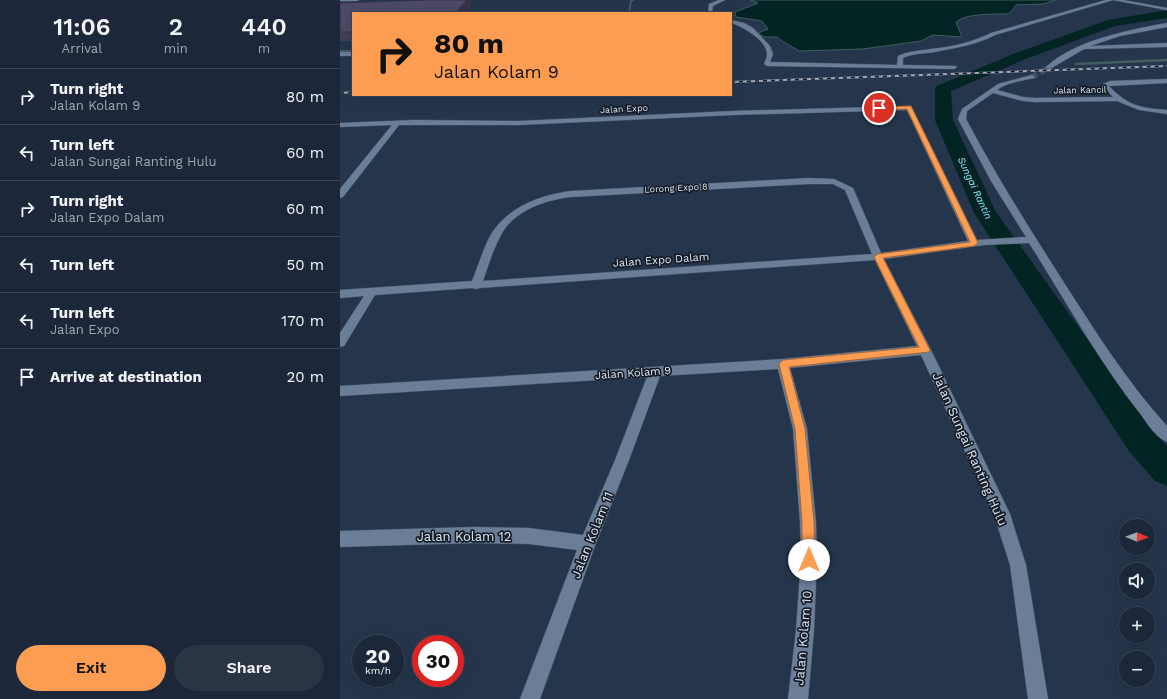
<!DOCTYPE html>
<html lang="en">
<head>
<meta charset="utf-8">
<style>
  body { margin:0; font-family:"Work Sans",sans-serif; background:#293444; color:#f1f3f6; height:100vh; display:flex; flex-direction:column; font-size:15px; white-space:nowrap }
  * { box-sizing:border-box; margin:0 }
  p { font-size:13px; color:#a0a6ae }
  .icon { flex:none; width:22px; height:22px; fill:none; stroke:currentColor; stroke-width:2; stroke-linecap:round; stroke-linejoin:round }
  .map { position:relative; flex:1; overflow:hidden }
  .side { display:flex; flex-direction:column; background:#1c2839; width:340px }
  .side>* { flex:none }
  .top-card { position:absolute; left:12px; top:12px; width:380px; height:84px; border-radius:0px; box-shadow:0 4px 16px #0002,0 0 0 1px #3a4453; background:#fc9d52; color:#111; overflow:hidden }
  .needle { width:26px; rotate:91deg }
  .fabs { position:absolute; left:779px; top:519px; display:grid; gap:8px }
  .fabs a { display:grid; place-items:center; width:36px; height:36px; border-radius:50%; background:#1c2839; box-shadow:0 4px 16px #0002,0 0 0 1px #3a4453; font-size:20px }
  .speed { position:absolute; left:12px; top:635px; display:flex; gap:8px; font-size:20px; font-weight:700; text-align:center }
  .speed>* { display:grid; place-content:center; width:52px; height:52px; border-radius:50%; background:#1c2839; box-shadow:0 4px 16px #0002,0 0 0 1px #3a4453; line-height:1 }
  .speed small { font-size:10px; font-weight:400 }
  .speed .limit { border:6px solid #d22; background:#fff; color:#111 }
  .pin { position:absolute; display:grid; place-items:center; width:34px; height:34px; color:#fff; margin:-17px; border:2px solid #fff; border-radius:50%; box-shadow:0 1px 4px #0007 }
  .me { position:absolute; width:44px; margin:-22px; rotate:0deg; stroke-linejoin:round; filter:drop-shadow(0 0 3px #0008) }
  .turn { display:flex; align-items:center; gap:14px; height:84px; padding:0 16px; font-size:18px }
  .turn .icon { width:52px; height:52px; stroke-width:2.5 }
  .turn b { display:block; font-size:28px; line-height:34px }
  .eta { display:flex; justify-content:space-evenly; align-items:center; height:68px; text-align:center }
  .eta b { font-size:24px; font-weight:600; line-height:28px }
  .primary-button { display:flex; gap:8px; margin-top:auto; padding:8px 16px }
  .primary-button a { flex:1; height:46px; border-radius:24px; background:#fc9d52; color:#111; font-size:16px; font-weight:600; line-height:46px; text-align:center }
  .primary-button a+a { background:#293444; color:#f1f3f6 }
  ul { padding:0; list-style:none }
  li { display:flex; align-items:center; gap:12px; height:56px; padding:0 16px; border-top:1px solid #3a4453 }
  li div { flex:1 }
  li b { display:block; font-size:15px }
  li em { font-style:normal }
  main { display:flex; flex:1; min-height:0 }
  .map>svg:first-child { display:block }
</style>
</head>
<body>
<main>
<section class="side">
<div class="eta">
<div><b>11:06</b><p>Arrival</p></div>
<div><b>2</b><p>min</p></div>
<div><b>440</b><p>m</p></div>
</div>
<ul>
<li><svg class="icon" aria-label="right" viewBox="0 0 24 24"><path d="M7 20v-9h11M14 6l5 5-5 5"/></svg><div><b>Turn right</b><p>Jalan Kolam 9</p></div><em>80 m</em></li>
<li><svg class="icon" aria-label="left" viewBox="0 0 24 24"><path d="M17 20v-9H6M10 6l-5 5 5 5"/></svg><div><b>Turn left</b><p>Jalan Sungai Ranting Hulu</p></div><em>60 m</em></li>
<li><svg class="icon" aria-label="right" viewBox="0 0 24 24"><path d="M7 20v-9h11M14 6l5 5-5 5"/></svg><div><b>Turn right</b><p>Jalan Expo Dalam</p></div><em>60 m</em></li>
<li><svg class="icon" aria-label="left" viewBox="0 0 24 24"><path d="M17 20v-9H6M10 6l-5 5 5 5"/></svg><div><b>Turn left</b></div><em>50 m</em></li>
<li><svg class="icon" aria-label="left" viewBox="0 0 24 24"><path d="M17 20v-9H6M10 6l-5 5 5 5"/></svg><div><b>Turn left</b><p>Jalan Expo</p></div><em>170 m</em></li>
<li><svg class="icon" aria-label="arrive" viewBox="0 0 24 24"><path d="M6 21V4h12l-3 4 3 4H6"/></svg><div><b>Arrive at destination</b></div><em>20 m</em></li>
</ul>
<div class="primary-button"><a>Exit</a><a>Share</a></div>
</section>
<div class="map">
<svg width="827" height="699" viewBox="0 0 827 699">
  <rect width="100%" height="100%" fill="#25364c"/>
  <path fill="#022423" stroke="#425d61" d="M410,0H716L703,4L676,5L669,14C655,14 626,13 616,22L622,37L593,35L581,41L523,49L459,51L442,41L437,37H424L418,33L428,29L422,21L396,17L395,12L418,3Z"/>
  <g fill="none" stroke-linecap="round" stroke-linejoin="round">
    <g stroke="#425d61" stroke-width="2">
      <polyline points="289,13 291,1 293,0"/>
      <polyline points="0,51 13,51"/>
    </g>
    <polyline stroke="#425d61" stroke-width="2.5" points="736,64 827,60"/>
    <polygon fill="#022423" fill-rule="evenodd" points="827,10 827,18 775,26 683,60 611,91 613,120 656,212 813,431 827,446 827,486 815,481 789,451 634,213 595,120 595,89 597,86 673,54 768,20"/>
    <polyline stroke="#405065" stroke-width="6" stroke-dasharray="6 3.5" stroke-linecap="butt" points="692,77 708,68"/>
    <g stroke="#465468" stroke-width="1">
      <g id="street">
        <polygon points="0,0 19,0 17,1 0,1"/>
        <polygon points="379,0 385,0 373,6 372,13 368,13 369,4"/>
        <path d="M766,0H783L827,8V10L773,0L655,35C636,45 615,48 594,52C583,54 573,53 563,58V65L616,66L617,67L614,69L427,66L424,64C425,61 427,58 427,55C428,41 402,26 391,23V20L404,23L413,28L430,46L433,54L430,62L557,65L558,56C569,51 579,51 591,49C612,47 633,42 651,33Z"/>
        <path d="M827,23V27L780,36L750,46L827,43V47L744,49L710,69L705,68C734,40 789,30 827,23Z"/>
        <rect x="0" y="52" width="13" height="4"/>
        <path d="M692,75L695,77L694,78C681,81 668,82 657,90L683,97L695,98L773,97L763,86V84L770,81L827,79V83L769,86C788,106 800,108 827,110V114L799,110L777,101L695,102L683,101L653,93L627,111L626,119C655,174 688,226 721,278C754,329 786,381 827,426V442C817,438 808,425 802,416C759,362 726,301 689,243L644,245L544,259L591,350L670,514L686,565L708,699H688L670,565L654,515L581,355L450,368L467,429L476,522L477,559L474,630L468,699H448L456,630L461,559L460,522L453,429L438,369L320,376L289,460L256,543L200,699H180L237,550L189,544L134,543L0,547V531L134,527L189,528L243,535L275,460L307,377L0,396V386L443,359L577,346L535,260L140,288L136,289L132,288L35,295L4,346L0,347V333L24,296L0,298V290L132,281C138,266 143,250 150,236C167,207 200,195 231,191L469,178L494,179L513,188L541,253L628,241L567,110L393,115L179,125H59L3,197L0,198V189L52,125L0,127V123L75,120L179,121L393,111L569,106L572,108L637,240L686,237L651,181L618,119L622,109L658,84ZM469,184H493L505,190L532,254L143,281C148,266 153,250 160,237C172,211 205,200 231,197Z"/>
      </g>
    </g>
    <use href="#street" fill="#6b7e98" fill-rule="evenodd"/>
    <g stroke="#9eaabc" stroke-width="2">
      <g id="rail">
        <polyline points="391,82 827,66"/>
        <polyline points="0,93 13,92"/>
      </g>
    </g>
    <use href="#rail" stroke="#161d27" stroke-width="1.5" stroke-dasharray="4" stroke-linecap="butt"/>
  </g>
  <polygon fill="#414058" points="90,0 129,0 131,7 125,13 13,13 13,41 0,41 0,3"/>
  <polygon fill="#353447" points="127,0 129,0 131,7 125,13 115,13"/>
  <polygon fill="#4c4a66" stroke="#353447" points="90,0 127,0 115,13 13,13 13,32 0,32 0,3"/>
  <polygon fill="#fc9d52" stroke="#a46635" points="571,106 638,243 634,246 543,258 590,350 589,352 449,367 465,429 474,522 475,560 473,564 469,566 464,564 462,560 462,522 455,429 439,364 443,360 579,347 534,257 538,254 630,242 567,109 539,110 537,108 539,107"/>
  <g text-anchor="middle" dominant-baseline="central" stroke-width="3.5" stroke-linejoin="round" paint-order="stroke">
    <g font-size="9" fill="#d9e3f2" stroke="#161d27">
      <text transform="translate(740 90) rotate(-1)">Jalan Kancil</text>
      <text transform="translate(284 109) rotate(-3)">Jalan Expo</text>
      <text transform="translate(336 188) rotate(-3)">Lorong Expo 8</text>
    </g>
    <g font-size="10" font-style="italic" fill="#66fbf4" stroke="#161d27">
      <text transform="translate(635 188) rotate(65)">Sungai Rantin</text>
    </g>
    <g font-size="11" fill="#d9e3f2" stroke="#161d27">
      <text transform="translate(321 260) rotate(-4)">Jalan Expo Dalam</text>
      <text transform="translate(293 373) rotate(-4)">Jalan Kolam 9</text>
    </g>
    <g font-size="13" fill="#d9e3f2" stroke="#161d27">
      <text transform="translate(630 449) rotate(66)">Jalan Sungai Ranting Hulu</text>
      <text transform="translate(252 535) rotate(-68)">Jalan Kolam 11</text>
      <text x="124" y="536">Jalan Kolam 12</text>
      <text transform="translate(463 638) rotate(-85)">Jalan Kolam 10</text>
    </g>
  </g>
</svg>
<div class="fabs">
<a><svg class="needle" viewBox="-14 -14 28 28"><path d="M0-13l5 13h-10z" fill="#e53935"/><path d="M0 13l5-13h-10z" fill="#a0a6ae"/></svg></a>
<a><svg class="icon" aria-label="sound" viewBox="0 0 24 24"><path d="M4 9h4l5-4v14l-5-4H4zM17 9q2 3 0 6"/></svg></a>
<a>+</a>
<a>−</a>
</div>
<div class="speed"><div>20<small>km/h</small></div><div class="limit">30</div></div>
<div class="pin" style="left:539px;top:108px;background:#d93025"><svg class="icon" aria-label="arrive" viewBox="0 0 24 24"><path d="M6 21V4h12l-3 4 3 4H6"/></svg></div>
<svg class="me" style="left:469px;top:560px" viewBox="-20 -20 40 40"><circle r="19" fill="#fff"/><path d="M0-13L10 11 0 6-10 11z" fill="#fc9d52"/></svg>
<div class="top-card">
<div class="turn"><svg class="icon" aria-label="right" viewBox="0 0 24 24"><path d="M7 20v-9h11M14 6l5 5-5 5"/></svg><div><b>80 m</b>Jalan Kolam 9</div></div>
</div>
</div>
</main>
</body>
</html>
